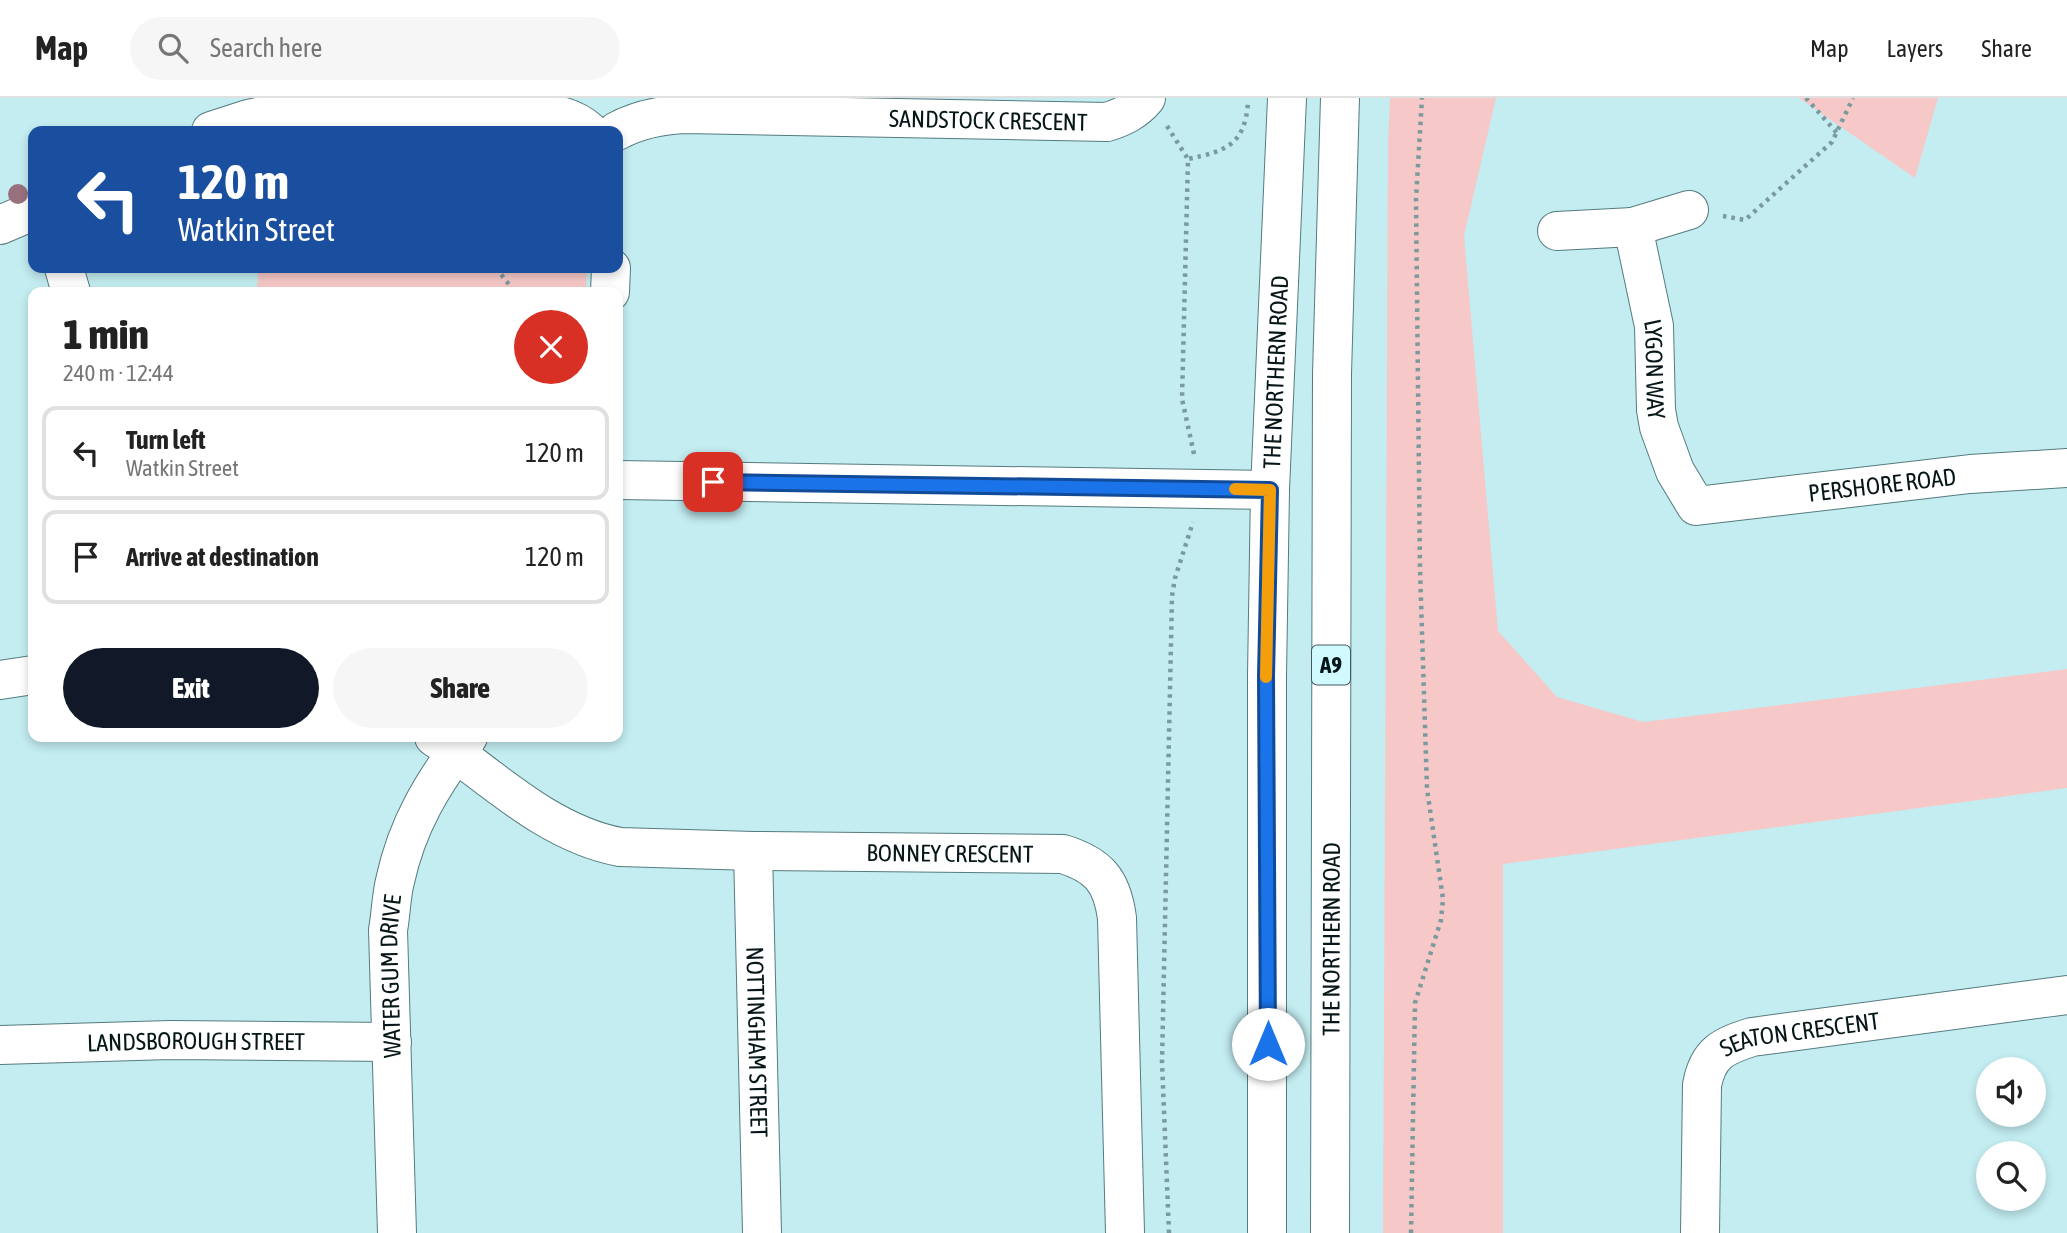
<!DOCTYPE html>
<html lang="en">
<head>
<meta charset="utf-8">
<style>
  body { margin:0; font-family:"Asap Condensed",sans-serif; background:#f6f6f6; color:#222; height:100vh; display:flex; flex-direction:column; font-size:26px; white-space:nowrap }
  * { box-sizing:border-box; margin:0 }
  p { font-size:23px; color:#767676 }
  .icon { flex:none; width:38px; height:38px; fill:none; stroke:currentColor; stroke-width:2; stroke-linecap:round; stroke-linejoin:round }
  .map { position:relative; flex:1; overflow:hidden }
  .side { position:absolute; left:28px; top:189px; width:595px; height:455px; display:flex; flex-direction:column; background:#fff; border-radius:14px; box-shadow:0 4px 10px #0003 }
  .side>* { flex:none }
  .banner { position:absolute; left:28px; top:28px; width:595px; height:147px; border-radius:14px; box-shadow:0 4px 10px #0003; background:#1a4fa0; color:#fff; overflow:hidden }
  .fabs { position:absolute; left:1976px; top:959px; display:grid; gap:14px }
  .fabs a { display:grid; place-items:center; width:70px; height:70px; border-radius:50%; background:#fff; box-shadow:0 4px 10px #0003; font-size:35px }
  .pin { position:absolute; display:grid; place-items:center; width:60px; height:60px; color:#fff; margin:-30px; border-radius:14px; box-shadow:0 4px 10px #0006 }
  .me { position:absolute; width:77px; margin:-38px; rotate:0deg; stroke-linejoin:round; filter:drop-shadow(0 0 5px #0008) }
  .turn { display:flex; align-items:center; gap:24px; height:147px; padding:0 35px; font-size:32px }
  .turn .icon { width:91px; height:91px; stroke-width:2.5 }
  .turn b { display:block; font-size:49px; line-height:60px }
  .round { display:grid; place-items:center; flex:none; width:74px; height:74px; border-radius:37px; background:#f6f6f6 }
  .summary { display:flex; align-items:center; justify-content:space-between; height:119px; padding:0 35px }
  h1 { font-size:42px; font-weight:800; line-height:52px }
  .primary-button { display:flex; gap:14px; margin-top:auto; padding:14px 35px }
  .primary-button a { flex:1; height:80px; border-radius:42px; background:#111827; color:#fff; font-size:28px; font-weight:800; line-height:80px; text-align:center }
  .primary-button a+a { background:#f6f6f6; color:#222 }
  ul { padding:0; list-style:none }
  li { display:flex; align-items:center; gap:21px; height:94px; margin:0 14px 10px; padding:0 21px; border:4px solid #e0e0e0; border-radius:14px }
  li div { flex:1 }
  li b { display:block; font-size:26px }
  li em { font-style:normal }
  header { display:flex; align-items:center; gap:42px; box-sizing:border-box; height:98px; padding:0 35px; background:#fff; border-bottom:2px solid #e0e0e0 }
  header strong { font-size:33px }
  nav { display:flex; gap:38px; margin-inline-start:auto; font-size:24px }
  .search { width:490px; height:63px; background:#f6f6f6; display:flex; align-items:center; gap:18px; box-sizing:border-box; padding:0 24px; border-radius:38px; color:#767676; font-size:26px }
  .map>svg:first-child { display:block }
</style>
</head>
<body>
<header>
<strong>Map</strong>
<div class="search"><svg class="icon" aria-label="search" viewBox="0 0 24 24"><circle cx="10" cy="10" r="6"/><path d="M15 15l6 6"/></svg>Search here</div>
<nav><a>Map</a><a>Layers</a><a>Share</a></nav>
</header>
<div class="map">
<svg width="2067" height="1135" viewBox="0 0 2067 1135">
  <rect width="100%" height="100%" fill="#c3edf1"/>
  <g fill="#f6c9c8">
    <polygon points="1390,0 1496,0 1464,138 1498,533 1557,599 1643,624 2067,571 2067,690 1503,766 1503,1135 1383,1135 1388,42"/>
    <polygon points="1799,0 1938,0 1915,80"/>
    <polygon points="258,170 587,170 586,194 257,194"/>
  </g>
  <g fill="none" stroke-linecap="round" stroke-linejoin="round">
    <g stroke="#557b7f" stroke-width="40">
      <g id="minor">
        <path d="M211,33L248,21L282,14L320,11L532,14C554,16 572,18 589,33"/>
        <path id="s1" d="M617,33C639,21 661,17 686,16L1107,24C1123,19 1135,13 1146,0"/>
        <path id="s2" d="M1689,112L1633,129L1654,228L1656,312L1659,329L1675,373L1696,408L1970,376L2067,370"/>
        <polyline points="0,127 33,113"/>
        <polyline points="1557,133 1633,129"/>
        <polyline points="64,170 71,194"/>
        <polyline points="610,194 611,170"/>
        <polyline points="618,382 1270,392"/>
        <polyline points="0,582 33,577"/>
        <path id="s3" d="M434,639C491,679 549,736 620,749L753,753L1063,756C1098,767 1112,782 1117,820L1125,1135"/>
        <path id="s4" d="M753,753L762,1135"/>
        <path id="s5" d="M0,947L170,942L392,944"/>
        <path id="s6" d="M397,1135L388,832C391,816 391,799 395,783C407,727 433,684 468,639"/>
        <path id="s7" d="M1700,1135L1702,987C1708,955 1723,948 1752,939L2067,897"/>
      </g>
    </g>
    <g stroke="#557b7f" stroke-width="40">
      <g id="highway">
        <path id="s8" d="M1267,1135V578L1270,392L1287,0"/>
        <path id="s9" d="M1330,1135L1332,276L1340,0"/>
      </g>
    </g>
    <g stroke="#7a9a9d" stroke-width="4.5" stroke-dasharray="3.5 5" stroke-linecap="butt">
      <polyline points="1806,0 1837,35"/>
      <polyline points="1167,28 1188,61"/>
      <polyline points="1723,118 1745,122 1832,44 1853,0"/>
      <polyline points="496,170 515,194"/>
      <path d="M1194,356L1182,301L1188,61C1226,53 1245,47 1248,4"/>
      <polyline points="1169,1135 1162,964 1172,498 1175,480 1193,424"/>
      <polyline points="1411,1135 1415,905 1441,822 1443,801 1427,691 1420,471 1416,101 1422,0"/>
    </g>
    <use href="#minor" stroke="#fff" stroke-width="38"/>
    <use href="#highway" stroke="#fff" stroke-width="38"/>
  </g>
  <circle fill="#99717e" cx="18" cy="96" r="10"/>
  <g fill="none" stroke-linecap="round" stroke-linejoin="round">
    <g stroke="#114b97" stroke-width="18">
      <polyline id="route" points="713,384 1270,392 1266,578 1268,946"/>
    </g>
    <use href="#route" stroke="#1a73e8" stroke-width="12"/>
    <polyline stroke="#f59e0b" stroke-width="12" points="1235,391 1270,392 1266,579"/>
  </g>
  <g text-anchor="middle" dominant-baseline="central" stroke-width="7" stroke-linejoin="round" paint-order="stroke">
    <rect fill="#d0faff" stroke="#435a5d" stroke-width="2" x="1312" y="547.5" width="38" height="39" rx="5"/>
    <g font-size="23" font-weight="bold" fill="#071618">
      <text x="1331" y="567">A9</text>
    </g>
    <g font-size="24" fill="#071618" stroke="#d0faff">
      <text stroke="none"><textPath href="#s1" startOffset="374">SANDSTOCK CRESCENT</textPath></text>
      <text stroke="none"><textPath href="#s2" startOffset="203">LYGON WAY</textPath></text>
      <text stroke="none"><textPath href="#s8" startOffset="861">THE NORTHERN ROAD</textPath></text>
      <text stroke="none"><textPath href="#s2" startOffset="536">PERSHORE ROAD</textPath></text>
      <text stroke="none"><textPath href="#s3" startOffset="548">BONNEY CRESCENT</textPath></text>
      <text stroke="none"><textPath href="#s9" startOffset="294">THE NORTHERN ROAD</textPath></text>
      <text stroke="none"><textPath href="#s6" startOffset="257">WATER GUM DRIVE</textPath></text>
      <text stroke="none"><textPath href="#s7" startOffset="270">SEATON CRESCENT</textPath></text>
      <text stroke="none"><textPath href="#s5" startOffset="196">LANDSBOROUGH STREET</textPath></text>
      <text stroke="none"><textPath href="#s4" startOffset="191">NOTTINGHAM STREET</textPath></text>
    </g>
  </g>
</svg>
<div class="fabs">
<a><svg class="icon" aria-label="sound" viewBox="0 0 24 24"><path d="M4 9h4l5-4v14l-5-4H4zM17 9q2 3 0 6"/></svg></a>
<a><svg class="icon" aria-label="search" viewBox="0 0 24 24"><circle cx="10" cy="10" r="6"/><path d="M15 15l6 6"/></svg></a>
</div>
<div class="pin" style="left:713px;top:384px;background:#d93025"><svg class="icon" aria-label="arrive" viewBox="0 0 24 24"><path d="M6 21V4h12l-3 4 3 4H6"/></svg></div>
<svg class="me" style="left:1268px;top:946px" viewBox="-20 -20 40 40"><circle r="19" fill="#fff"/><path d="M0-13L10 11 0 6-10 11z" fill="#1a73e8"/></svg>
<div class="banner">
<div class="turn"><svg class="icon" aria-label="left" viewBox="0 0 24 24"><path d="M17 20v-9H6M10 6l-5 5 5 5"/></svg><div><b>120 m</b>Watkin Street</div></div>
</div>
<section class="side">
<div class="summary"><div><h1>1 min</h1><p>240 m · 12:44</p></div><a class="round" style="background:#d93025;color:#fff"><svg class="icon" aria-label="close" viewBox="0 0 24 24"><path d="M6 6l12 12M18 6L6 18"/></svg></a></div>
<ul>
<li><svg class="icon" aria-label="left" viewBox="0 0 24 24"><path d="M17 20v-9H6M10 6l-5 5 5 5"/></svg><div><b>Turn left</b><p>Watkin Street</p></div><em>120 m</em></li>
<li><svg class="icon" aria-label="arrive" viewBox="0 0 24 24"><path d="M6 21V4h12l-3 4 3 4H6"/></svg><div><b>Arrive at destination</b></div><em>120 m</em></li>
</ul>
<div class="primary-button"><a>Exit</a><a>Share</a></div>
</section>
</div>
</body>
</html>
